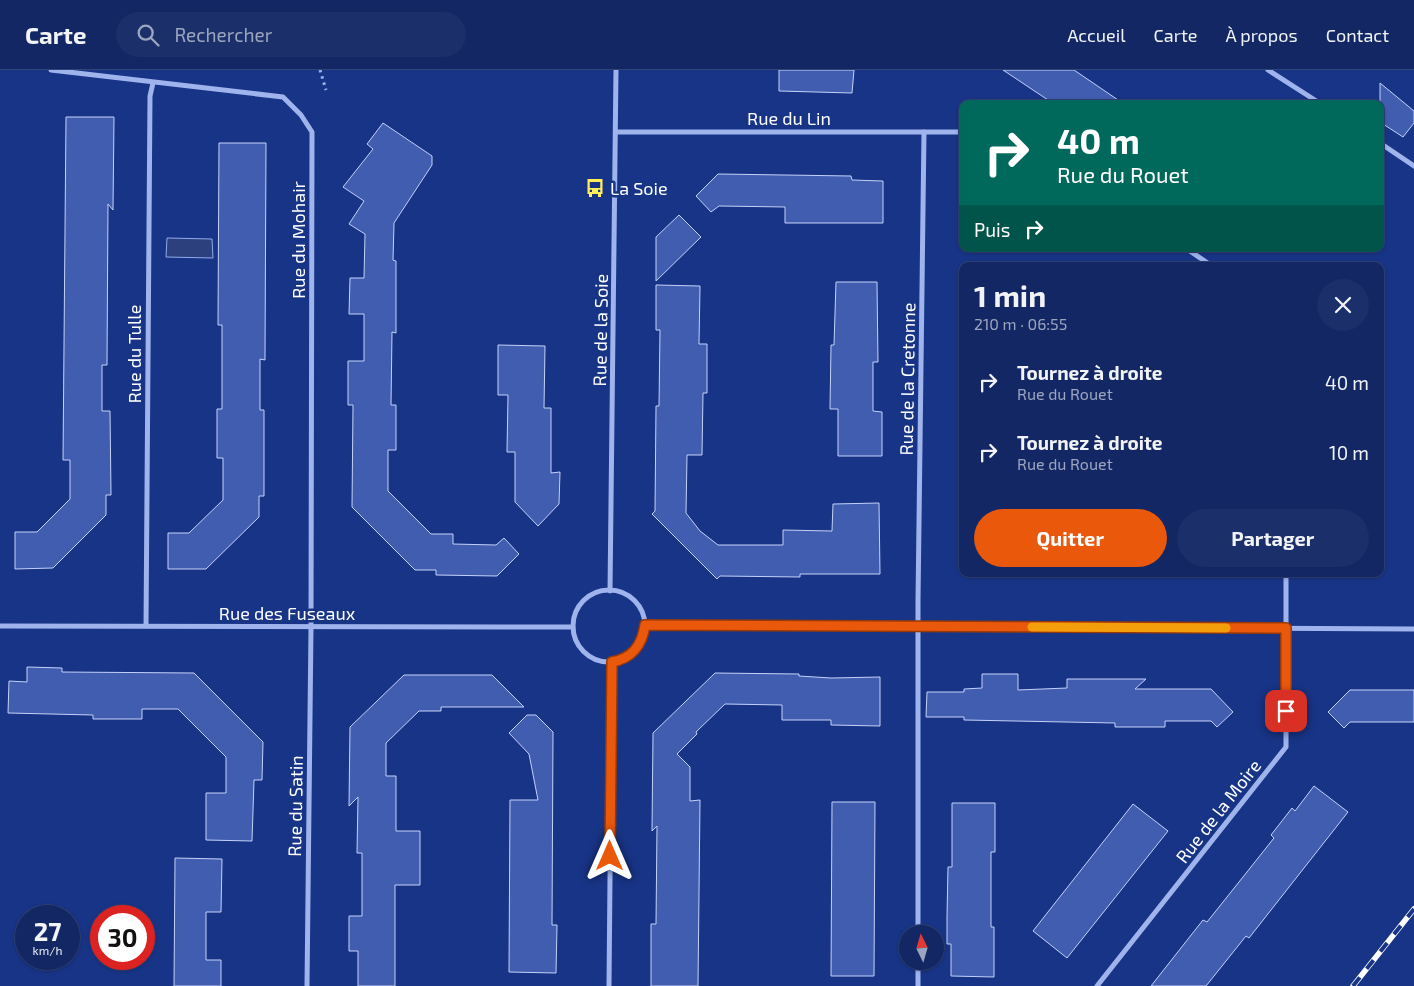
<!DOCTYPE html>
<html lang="fr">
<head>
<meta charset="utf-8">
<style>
  body { margin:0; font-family:"Exo 2",sans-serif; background:#1b2f6a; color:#f1f3f6; height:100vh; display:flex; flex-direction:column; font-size:19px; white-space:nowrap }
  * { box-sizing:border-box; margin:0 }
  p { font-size:16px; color:#9ca5bf }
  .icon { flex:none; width:28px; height:28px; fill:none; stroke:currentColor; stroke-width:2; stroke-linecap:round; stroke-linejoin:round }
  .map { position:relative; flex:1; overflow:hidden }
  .side { position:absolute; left:959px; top:192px; width:425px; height:315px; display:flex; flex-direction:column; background:#122764; border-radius:10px; box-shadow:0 1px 4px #0004,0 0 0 1px #314478 }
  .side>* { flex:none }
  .top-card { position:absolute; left:959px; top:30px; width:425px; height:152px; border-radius:10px; box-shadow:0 1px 4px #0004,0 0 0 1px #314478; background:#00695c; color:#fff; overflow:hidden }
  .needle { width:32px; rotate:355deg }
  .controls { position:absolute; left:899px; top:855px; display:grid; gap:10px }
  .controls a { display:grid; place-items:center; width:45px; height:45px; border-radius:50%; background:#122764; box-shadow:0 1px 4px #0004,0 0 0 1px #314478; font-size:25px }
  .speed { position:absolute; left:15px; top:835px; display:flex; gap:10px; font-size:25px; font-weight:700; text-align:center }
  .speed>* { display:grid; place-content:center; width:65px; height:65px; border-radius:50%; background:#122764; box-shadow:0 1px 4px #0004,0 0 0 1px #314478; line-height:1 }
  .speed small { font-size:12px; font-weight:400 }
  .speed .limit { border:8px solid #d22; background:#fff; color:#111 }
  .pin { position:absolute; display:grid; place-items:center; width:42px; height:42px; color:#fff; margin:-21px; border-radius:10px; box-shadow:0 2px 8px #0006 }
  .me { position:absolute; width:55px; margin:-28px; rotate:0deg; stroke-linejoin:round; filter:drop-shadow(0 0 4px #0008) }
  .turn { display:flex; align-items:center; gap:18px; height:105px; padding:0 15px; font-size:22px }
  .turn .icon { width:65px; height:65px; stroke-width:2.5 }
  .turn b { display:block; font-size:35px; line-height:42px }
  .then { display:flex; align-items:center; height:48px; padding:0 15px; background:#0003; gap:10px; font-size:19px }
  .round { display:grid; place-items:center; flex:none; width:52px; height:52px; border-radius:26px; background:#1b2f6a }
  .head { display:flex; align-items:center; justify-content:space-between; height:85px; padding:0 15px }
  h1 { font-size:30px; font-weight:700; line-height:38px }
  .action { display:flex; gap:10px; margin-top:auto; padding:10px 15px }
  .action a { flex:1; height:58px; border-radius:30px; background:#ea580c; color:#fff; font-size:20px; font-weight:700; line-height:58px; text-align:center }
  .action a+a { background:#1b2f6a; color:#f1f3f6 }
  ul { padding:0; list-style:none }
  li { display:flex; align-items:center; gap:15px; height:70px; padding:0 15px }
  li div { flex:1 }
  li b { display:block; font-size:19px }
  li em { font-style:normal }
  header { display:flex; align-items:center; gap:30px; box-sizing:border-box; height:70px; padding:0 25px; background:#122764; border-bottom:1px solid #314478 }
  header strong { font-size:24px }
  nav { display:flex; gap:28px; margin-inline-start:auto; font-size:18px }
  .search { width:350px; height:45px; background:#1b2f6a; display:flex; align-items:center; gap:12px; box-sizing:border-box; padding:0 18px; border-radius:28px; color:#9ca5bf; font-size:19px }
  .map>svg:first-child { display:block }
</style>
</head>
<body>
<header>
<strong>Carte</strong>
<div class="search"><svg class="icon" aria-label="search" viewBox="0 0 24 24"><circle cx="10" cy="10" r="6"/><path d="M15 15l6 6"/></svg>Rechercher</div>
<nav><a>Accueil</a><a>Carte</a><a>À propos</a><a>Contact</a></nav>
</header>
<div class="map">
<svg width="1414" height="916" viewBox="0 0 1414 916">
  <rect width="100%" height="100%" fill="#183486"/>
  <polygon fill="#2c407e" stroke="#91abef" points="167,168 212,169 213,188 166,187"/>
  <g fill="#415db0" stroke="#c4d2f9">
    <polygon points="779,0 854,0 852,23 779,21"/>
    <polygon points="1003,0 1074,0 1124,34 1054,34"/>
    <polygon points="1380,13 1414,41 1414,53 1403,67 1380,52"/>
    <polygon points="66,47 114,47 113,140 108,134 107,295 102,295 102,341 110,341 111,425 106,425 106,445 53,498 15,499 15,462 37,462 70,429 70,390 63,390"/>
    <polygon points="383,53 432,86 432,95 394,153 393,190 396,191 396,263 392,262 391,335 396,335 396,380 388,380 388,421 431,464 453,464 453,474 496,475 504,468 519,484 497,506 436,505 436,500 415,500 352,437 353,335 348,335 348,291 364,291 364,244 349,244 350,208 364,208 365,164 349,154 364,131 343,117 373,79 367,74"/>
    <polygon points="219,73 266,73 265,290 260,289 260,340 264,340 264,426 259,426 259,447 206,499 168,499 168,463 189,463 223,430 223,388 217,388 217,339 222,339 222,255 218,255"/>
    <polygon points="718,104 851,106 852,110 883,111 883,153 785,153 785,137 719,136 711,142 696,126"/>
    <polygon points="679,145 701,167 656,211 656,167"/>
    <polygon points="836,212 877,212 878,292 873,292 873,341 882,342 882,386 838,386 838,339 830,339 831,275 834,275"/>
    <polygon points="656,215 700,216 699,274 707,274 707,323 703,323 702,385 687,385 686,443 700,461 718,475 783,475 783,460 832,461 833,434 879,433 880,504 800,504 800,507 720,506 717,509 652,444 655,441 656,336 659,336 660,260 656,260"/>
    <polygon points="498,275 545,276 544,338 551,338 551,403 560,402 559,434 538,456 515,432 515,382 507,382 508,325 498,325"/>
    <polygon points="27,597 62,598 62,602 194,603 263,672 262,710 254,710 252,771 206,770 206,723 226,723 226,687 178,639 142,639 142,649 93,649 93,645 8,643 9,611 27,612"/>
    <polygon points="715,603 799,604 799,606 831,608 880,607 880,656 831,655 831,650 782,650 782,635 725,634 696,662 697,664 677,684 690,697 690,731 700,730 698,916 651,916 651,854 656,854 657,756 652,761 653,663"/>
    <polygon points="982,604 1018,604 1018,620 1067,618 1067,609 1146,609 1135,619 1211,619 1233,642 1217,657 1211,651 1165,651 1165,657 1115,657 1115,653 964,650 964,647 926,647 927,622 964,622 964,619 982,618"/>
    <polygon points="404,605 492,605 524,637 441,637 441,641 419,641 386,673 386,706 396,706 396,761 420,761 420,815 395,815 395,916 358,916 358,881 349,881 349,846 362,846 362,783 357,783 358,727 349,736 350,657"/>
    <polygon points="1350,620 1414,620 1414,652 1350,652 1344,658 1328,642"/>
    <polygon points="527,645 536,645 553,662 552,855 557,855 556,903 509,902 510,730 538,730 529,684 509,663"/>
    <polygon points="1314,716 1348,742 1249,868 1246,866 1206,916 1151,916 1203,850 1207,852 1235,817 1274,768 1271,765 1292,738 1295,741"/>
    <polygon points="832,732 875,732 874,906 831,906"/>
    <polygon points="952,733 995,733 995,782 991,782 991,857 994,857 994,907 951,906 951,874 947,874 947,847 948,797 952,797"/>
    <polygon points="1133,734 1168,761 1067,888 1033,861"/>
    <polygon points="175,788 222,789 221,842 206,842 206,890 221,890 221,916 174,916"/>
  </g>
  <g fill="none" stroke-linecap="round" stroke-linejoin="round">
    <polyline stroke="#9fb3ed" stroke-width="3" stroke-dasharray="2.5 4" stroke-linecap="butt" points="320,0 326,20"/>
    <g stroke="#9fb3ed" stroke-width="5">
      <polyline points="51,0 283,27 301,45 312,62 311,557 307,916"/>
      <polyline points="1268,0 1321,34"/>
      <polyline points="616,62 962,62"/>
      <polyline points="1380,73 1414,96"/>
      <polyline points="1187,179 1212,196"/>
      <circle cx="609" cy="556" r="36"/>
      <polyline points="610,521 616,0"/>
      <polyline points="645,555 1414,559"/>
      <polyline points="0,556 573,557"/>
      <polyline points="146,556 150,26 153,13"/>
      <polyline points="918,864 918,531 924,62"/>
      <polyline points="918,891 918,916"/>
      <polyline points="609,916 612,592"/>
      <polyline points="1097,916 1286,677 1286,504"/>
    </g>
    <g stroke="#fff" stroke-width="5.5">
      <polyline id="rail" points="1353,916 1414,839"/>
    </g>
    <use href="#rail" stroke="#183486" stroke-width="4" stroke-dasharray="11" stroke-linecap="butt"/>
  </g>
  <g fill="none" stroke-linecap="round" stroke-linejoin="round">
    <g stroke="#983908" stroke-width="12">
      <path id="route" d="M610,786L612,592C632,588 642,576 645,555L1286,558V641"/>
    </g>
    <use href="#route" stroke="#ea580c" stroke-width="9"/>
    <polyline stroke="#f59e0b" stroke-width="9" points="1032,557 1226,558"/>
  </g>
  <defs>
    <g id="bus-bare" transform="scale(1.5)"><path d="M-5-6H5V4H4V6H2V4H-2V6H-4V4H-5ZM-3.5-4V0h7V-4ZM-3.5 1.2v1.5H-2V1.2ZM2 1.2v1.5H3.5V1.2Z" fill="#ffee5a" stroke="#183486" stroke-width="2.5" paint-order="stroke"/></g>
  </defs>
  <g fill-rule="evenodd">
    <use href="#bus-bare" x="595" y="118"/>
  </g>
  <g text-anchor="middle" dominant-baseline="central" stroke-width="5" stroke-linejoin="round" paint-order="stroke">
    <g font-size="18" fill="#fff" stroke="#183486">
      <text x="789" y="48">Rue du Lin</text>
      <text transform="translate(298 170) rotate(-90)">Rue du Mohair</text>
      <text transform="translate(600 260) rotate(-89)">Rue de la Soie</text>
      <text transform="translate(134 284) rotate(-90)">Rue du Tulle</text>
      <text transform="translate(907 309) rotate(-89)">Rue de la Cretonne</text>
      <text x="287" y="543">Rue des Fuseaux</text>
      <text transform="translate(295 736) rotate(-89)">Rue du Satin</text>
      <text transform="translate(1218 741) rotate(-52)">Rue de la Moire</text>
    </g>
    <g font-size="18" fill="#fff" stroke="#183486" text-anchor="start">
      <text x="610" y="118">La Soie</text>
    </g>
  </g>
</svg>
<div class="controls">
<a><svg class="needle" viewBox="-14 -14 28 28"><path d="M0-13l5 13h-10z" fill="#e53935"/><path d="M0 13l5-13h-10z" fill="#9ca5bf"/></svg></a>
</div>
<div class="speed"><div>27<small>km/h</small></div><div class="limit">30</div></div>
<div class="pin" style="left:1286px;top:641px;background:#d93025"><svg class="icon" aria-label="arrive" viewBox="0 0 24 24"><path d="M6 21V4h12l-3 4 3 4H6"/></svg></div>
<svg class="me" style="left:610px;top:786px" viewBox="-20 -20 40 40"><path d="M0-17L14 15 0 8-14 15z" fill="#ea580c" stroke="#fff" stroke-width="4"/></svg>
<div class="top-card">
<div class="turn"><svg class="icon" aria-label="right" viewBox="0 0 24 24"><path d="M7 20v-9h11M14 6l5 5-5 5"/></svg><div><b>40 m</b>Rue du Rouet</div></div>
<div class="then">Puis<svg class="icon" aria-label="right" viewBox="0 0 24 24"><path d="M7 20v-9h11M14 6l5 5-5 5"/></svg></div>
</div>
<section class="side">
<div class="head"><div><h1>1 min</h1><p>210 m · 06:55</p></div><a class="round"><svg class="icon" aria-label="close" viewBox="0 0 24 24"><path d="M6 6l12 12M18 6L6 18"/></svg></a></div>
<ul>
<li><svg class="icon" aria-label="right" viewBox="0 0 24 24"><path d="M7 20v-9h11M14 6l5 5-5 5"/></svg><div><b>Tournez à droite</b><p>Rue du Rouet</p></div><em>40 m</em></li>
<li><svg class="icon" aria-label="right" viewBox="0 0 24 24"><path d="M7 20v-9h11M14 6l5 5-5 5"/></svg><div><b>Tournez à droite</b><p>Rue du Rouet</p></div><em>10 m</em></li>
</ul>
<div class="action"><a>Quitter</a><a>Partager</a></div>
</section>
</div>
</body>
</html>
